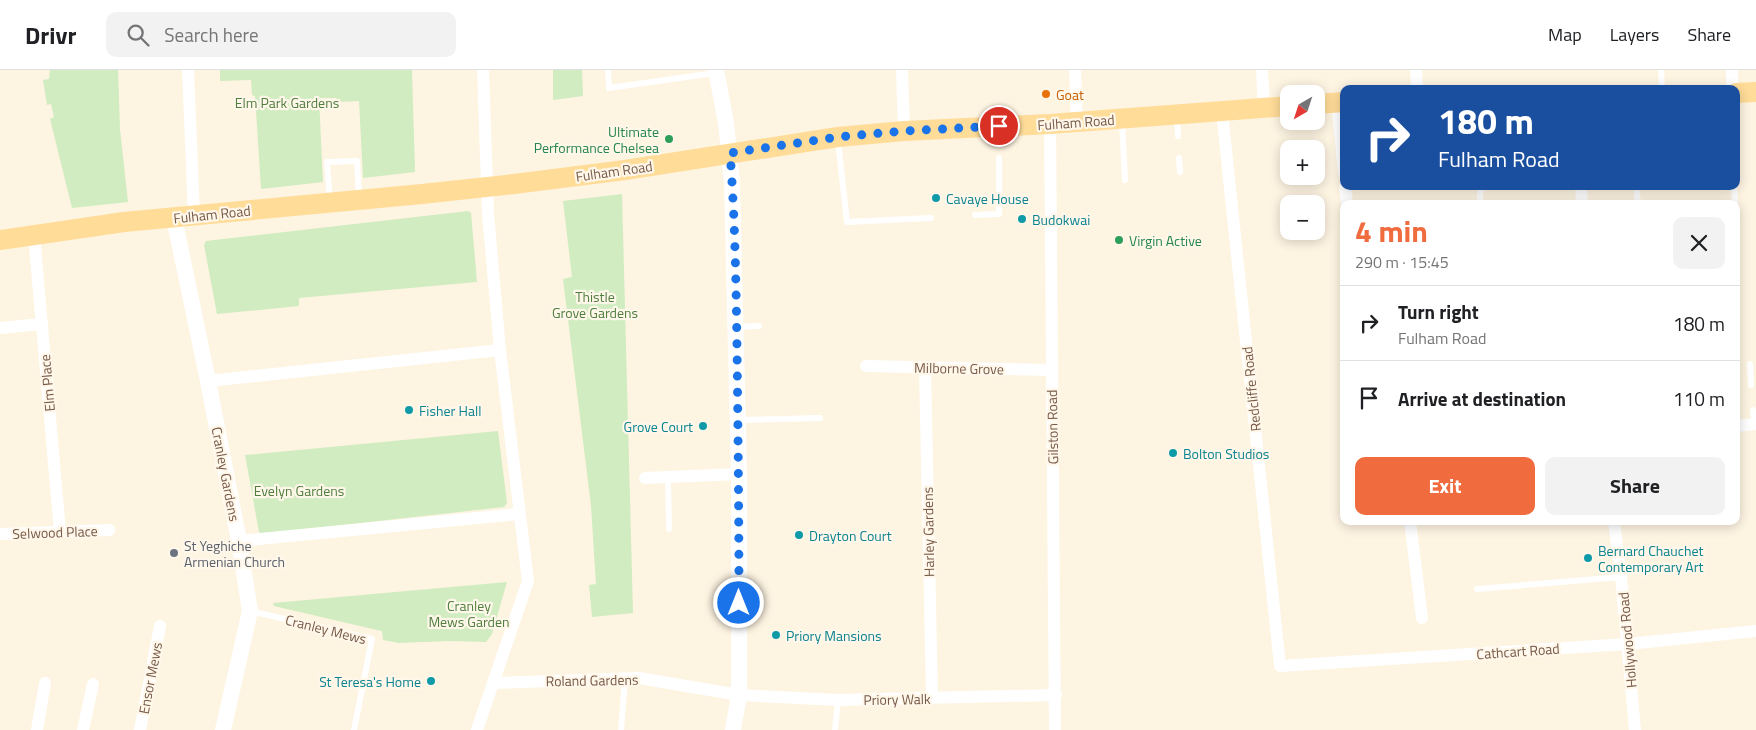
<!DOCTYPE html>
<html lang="en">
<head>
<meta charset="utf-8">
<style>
  body { margin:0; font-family:"Titillium Web",sans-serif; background:#f2f2f2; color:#202124; height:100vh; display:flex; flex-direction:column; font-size:19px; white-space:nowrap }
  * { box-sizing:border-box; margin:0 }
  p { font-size:16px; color:#757577 }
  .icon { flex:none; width:28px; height:28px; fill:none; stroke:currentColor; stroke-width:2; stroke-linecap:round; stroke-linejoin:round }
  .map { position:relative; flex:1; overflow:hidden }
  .side { position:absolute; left:1340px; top:130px; width:400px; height:325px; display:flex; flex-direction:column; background:#fff; border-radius:10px; box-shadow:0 2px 12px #0003 }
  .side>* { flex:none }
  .hud { position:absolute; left:1340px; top:15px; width:400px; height:105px; border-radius:10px; box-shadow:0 2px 12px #0003; background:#1a4fa0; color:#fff; overflow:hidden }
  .needle { width:32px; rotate:219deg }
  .fabs { position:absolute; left:1280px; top:15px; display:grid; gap:10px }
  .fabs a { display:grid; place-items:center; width:45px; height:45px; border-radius:10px; background:#fff; box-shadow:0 2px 12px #0003; font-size:25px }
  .pin { position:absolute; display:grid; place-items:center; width:42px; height:42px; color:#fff; margin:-21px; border:2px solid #fff; border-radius:50%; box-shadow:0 1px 5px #0007 }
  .me { position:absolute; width:55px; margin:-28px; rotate:0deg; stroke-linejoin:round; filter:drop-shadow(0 0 4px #0008) }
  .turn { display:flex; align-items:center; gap:18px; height:105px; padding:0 15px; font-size:22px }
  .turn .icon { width:65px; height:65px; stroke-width:2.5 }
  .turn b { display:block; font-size:35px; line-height:42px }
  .round { display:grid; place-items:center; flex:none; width:52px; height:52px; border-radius:10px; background:#f2f2f2 }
  .headline { display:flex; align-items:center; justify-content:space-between; height:85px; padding:0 15px }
  h1 { font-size:30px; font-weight:700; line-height:38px; color:#f06c3f }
  .action { display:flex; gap:10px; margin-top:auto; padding:10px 15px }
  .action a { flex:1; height:58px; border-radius:10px; background:#f06c3f; color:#fff; font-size:20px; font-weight:700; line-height:58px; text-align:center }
  .action a+a { background:#f2f2f2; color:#202124 }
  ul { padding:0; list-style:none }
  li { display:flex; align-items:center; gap:15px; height:75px; padding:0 15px; border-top:1px solid #e0e0e0 }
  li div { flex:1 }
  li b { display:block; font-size:19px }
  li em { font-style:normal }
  header { display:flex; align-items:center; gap:30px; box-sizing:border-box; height:70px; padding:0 25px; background:#fff; border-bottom:1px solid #e0e0e0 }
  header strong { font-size:24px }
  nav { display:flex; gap:28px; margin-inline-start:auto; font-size:18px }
  .search { width:350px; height:45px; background:#f2f2f2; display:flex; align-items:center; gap:12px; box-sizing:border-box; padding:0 18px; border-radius:10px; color:#757577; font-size:19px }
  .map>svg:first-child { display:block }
</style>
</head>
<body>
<header>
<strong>Drivr</strong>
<div class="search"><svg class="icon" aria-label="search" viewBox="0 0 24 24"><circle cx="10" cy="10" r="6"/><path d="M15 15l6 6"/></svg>Search here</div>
<nav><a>Map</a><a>Layers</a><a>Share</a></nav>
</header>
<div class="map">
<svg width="1756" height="660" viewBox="0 0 1756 660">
  <rect width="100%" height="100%" fill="#fef4e2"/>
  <g fill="#d0ecc0">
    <polygon points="50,0 118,0 120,59 128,132 72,138 50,49 54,47 51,34 47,35 43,10 49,9"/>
    <polygon points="220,0 412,0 415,102 363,108 359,31 336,32 336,28 319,28 323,112 261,119 255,26 252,25 251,10 220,11"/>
    <polygon points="553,0 582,0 583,26 553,30"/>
    <polygon points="622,124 633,543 592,547 589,515 596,514 591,436 563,209 572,207 563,131"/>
    <polygon points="468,141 471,143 477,212 299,228 299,236 217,244 204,175 206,171"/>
    <polygon points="498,361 507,433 504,437 262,464 259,462 245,385"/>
    <polygon points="507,512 492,564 486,572 449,571 399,573 383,570 382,561 377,560 274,536 273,533"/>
  </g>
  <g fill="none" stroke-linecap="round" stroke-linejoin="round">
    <g stroke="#fff" stroke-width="6">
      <polyline points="608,0 609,18 715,3"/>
      <polyline points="1661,0 1662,19"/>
      <polyline points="1177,47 1178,66"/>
      <polyline points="1122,50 1125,110"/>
      <polyline points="838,71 847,152 931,148"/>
      <polyline points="1179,88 1180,102"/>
      <polyline points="1734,116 1735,134"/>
      <polyline points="1637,123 1638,134"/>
      <polyline points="330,131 327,92 357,91 359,127"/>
      <polyline points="1480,134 1480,125 1482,116"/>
      <polyline points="975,145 999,144 999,88"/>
      <polyline points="736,257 759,256"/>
      <polyline points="1750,294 1751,315"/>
      <polyline points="1753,340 1755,355"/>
      <polyline points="739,350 820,348"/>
      <polyline points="668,407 669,459"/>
      <polyline points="1508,451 1508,452"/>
      <polyline points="1477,519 1621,507"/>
      <polyline points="250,541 372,569 354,660"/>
      <polyline points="621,660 625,608"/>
      <polyline points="835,660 838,630"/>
    </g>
    <g stroke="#fff" stroke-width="12">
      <polyline points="188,0 194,146"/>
      <polyline points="902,0 904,61"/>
      <polyline points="1075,0 1077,52"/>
      <polyline points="1262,0 1264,38"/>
      <polyline points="1416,0 1417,19"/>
      <polyline points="1732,19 1732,0"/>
      <polyline points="1337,32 1344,103"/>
      <polyline points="1222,42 1280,596 1628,574 1756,561"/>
      <polyline points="1050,54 1055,660"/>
      <polyline points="1345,116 1347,134"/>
      <polyline points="1581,116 1582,134"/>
      <polyline points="34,165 60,462"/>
      <polyline points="0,258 42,254"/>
      <polyline points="866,296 1051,300"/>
      <polyline points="925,297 932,628"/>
      <polyline points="208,311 500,280"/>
      <polyline points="1736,356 1756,354"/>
      <polyline points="645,408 739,404"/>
      <polyline points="1410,451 1422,548"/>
      <polyline points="1614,451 1621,507 1635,660"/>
      <polyline points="0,464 109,460"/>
      <polyline points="239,471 519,444"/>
      <polyline points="493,613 639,608 739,625 838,630 1056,625"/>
      <polyline points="37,660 45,613"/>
      <polyline points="83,660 93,614"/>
      <polyline points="140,660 160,556"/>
      <polyline points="477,660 528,511 500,280 488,144 483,0"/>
    </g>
    <g stroke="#fff" stroke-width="16">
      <polyline points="716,0 726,53 732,112 739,404 739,625 733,660"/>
      <polyline points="174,148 208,311 239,471 250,541 223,660"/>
    </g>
    <g stroke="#ffdc98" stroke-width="20">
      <polyline points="1736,23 1756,22"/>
      <polyline points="1316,34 1344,32"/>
      <polyline points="0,170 124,152 422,124 514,114 625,100 838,67 904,61 1050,54 1289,36"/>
    </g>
  </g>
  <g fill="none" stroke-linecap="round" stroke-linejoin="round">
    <path stroke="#1a73e8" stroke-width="9" stroke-dasharray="0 16.2" d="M739,533C739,447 738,361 737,276C736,211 735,147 730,83L838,67L904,61L999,56"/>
  </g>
  <circle fill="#e8710a" stroke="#fff7ea" stroke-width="2" cx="1046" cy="24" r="5"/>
  <g fill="#2e9e5b" stroke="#fff7ea" stroke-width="2">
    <circle cx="669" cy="69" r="5"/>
    <circle cx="1119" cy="170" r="5"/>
  </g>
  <g fill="#0f9aa8" stroke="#fff7ea" stroke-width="2">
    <circle cx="936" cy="128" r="5"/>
    <circle cx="1022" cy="149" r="5"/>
    <circle cx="409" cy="340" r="5"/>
    <circle cx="703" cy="356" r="5"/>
    <circle cx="1173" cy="383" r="5"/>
    <circle cx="799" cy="465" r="5"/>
    <circle cx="1588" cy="488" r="5"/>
    <circle cx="776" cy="565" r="5"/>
    <circle cx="431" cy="611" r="5"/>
  </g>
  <circle fill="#6b7280" stroke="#fff7ea" stroke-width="2" cx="174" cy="483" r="5"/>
  <g text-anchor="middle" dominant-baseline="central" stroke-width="4.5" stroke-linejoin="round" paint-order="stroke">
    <g font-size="14" fill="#c56008" stroke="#fff7ea" text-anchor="start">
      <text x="1056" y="24">Goat</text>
    </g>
    <g font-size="14" fill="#4f7e3e" stroke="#fff7ea">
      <text x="287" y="32">Elm Park Gardens</text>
      <text x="595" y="226">Thistle<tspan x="595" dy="16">Grove Gardens</tspan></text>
      <text x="299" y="420">Evelyn Gardens</text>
      <text x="469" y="535">Cranley<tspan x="469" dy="16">Mews Garden</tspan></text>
    </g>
    <g font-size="14" fill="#775947" stroke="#fff7ea">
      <text transform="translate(1076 52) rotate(-4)">Fulham Road</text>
      <text transform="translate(614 101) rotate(-8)">Fulham Road</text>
      <text transform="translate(212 144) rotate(-6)">Fulham Road</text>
      <text transform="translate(959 298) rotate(1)">Milborne Grove</text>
      <text transform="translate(47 313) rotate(-95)">Elm Place</text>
      <text transform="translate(1251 319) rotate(-96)">Redcliffe Road</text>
      <text transform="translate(1052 357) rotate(-91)">Gilston Road</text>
      <text transform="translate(226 404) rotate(79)">Cranley Gardens</text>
      <text transform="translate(55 462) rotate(-2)">Selwood Place</text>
      <text transform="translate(928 462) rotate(-91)">Harley Gardens</text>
      <text transform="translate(326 559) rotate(14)">Cranley Mews</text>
      <text transform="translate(1627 570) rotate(-95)">Hollywood Road</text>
      <text transform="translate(1518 581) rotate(-4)">Cathcart Road</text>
      <text transform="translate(150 608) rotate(-79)">Ensor Mews</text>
      <text transform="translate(592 610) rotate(-1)">Roland Gardens</text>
      <text transform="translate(897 629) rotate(-1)">Priory Walk</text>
    </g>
    <g font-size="14" fill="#27864d" stroke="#fff7ea" text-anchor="end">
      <text x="659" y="61">Ultimate<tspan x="659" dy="16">Performance Chelsea</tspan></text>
      <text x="1129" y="170" text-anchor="start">Virgin Active</text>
    </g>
    <g font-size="14" fill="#0d838f" stroke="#fff7ea" text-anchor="start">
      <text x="946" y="128">Cavaye House</text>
      <text x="1032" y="149">Budokwai</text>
      <text x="419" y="340">Fisher Hall</text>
      <text x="693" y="356" text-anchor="end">Grove Court</text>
      <text x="1183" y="383">Bolton Studios</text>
      <text x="809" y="465">Drayton Court</text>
      <text x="1598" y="480">Bernard Chauchet<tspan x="1598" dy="16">Contemporary Art</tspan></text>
      <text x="786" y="565">Priory Mansions</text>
      <text x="421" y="611" text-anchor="end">St Teresa's Home</text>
    </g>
    <g font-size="14" fill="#5b616d" stroke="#fff7ea" text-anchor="start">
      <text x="184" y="475">St Yeghiche<tspan x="184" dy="16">Armenian Church</tspan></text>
    </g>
  </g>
</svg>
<div class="fabs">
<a><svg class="needle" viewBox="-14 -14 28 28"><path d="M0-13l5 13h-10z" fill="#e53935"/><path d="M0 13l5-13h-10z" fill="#757577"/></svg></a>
<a>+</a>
<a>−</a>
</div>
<div class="pin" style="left:999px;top:56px;background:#d93025"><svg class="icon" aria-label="arrive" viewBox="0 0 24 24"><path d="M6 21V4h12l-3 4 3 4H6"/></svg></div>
<svg class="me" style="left:739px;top:533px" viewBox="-20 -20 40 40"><circle r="17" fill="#1a73e8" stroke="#fff" stroke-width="3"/><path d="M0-11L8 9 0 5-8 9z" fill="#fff"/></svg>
<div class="hud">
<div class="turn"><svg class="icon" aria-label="right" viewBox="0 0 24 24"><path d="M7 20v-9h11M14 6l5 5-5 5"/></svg><div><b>180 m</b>Fulham Road</div></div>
</div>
<section class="side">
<div class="headline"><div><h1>4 min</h1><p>290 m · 15:45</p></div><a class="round"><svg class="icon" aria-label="close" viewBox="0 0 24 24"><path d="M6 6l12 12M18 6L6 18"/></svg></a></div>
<ul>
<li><svg class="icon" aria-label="right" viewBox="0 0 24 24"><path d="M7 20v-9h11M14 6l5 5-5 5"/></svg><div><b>Turn right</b><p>Fulham Road</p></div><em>180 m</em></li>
<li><svg class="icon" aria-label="arrive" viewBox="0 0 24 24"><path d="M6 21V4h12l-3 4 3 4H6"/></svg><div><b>Arrive at destination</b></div><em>110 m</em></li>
</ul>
<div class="action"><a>Exit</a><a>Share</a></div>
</section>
</div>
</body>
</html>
